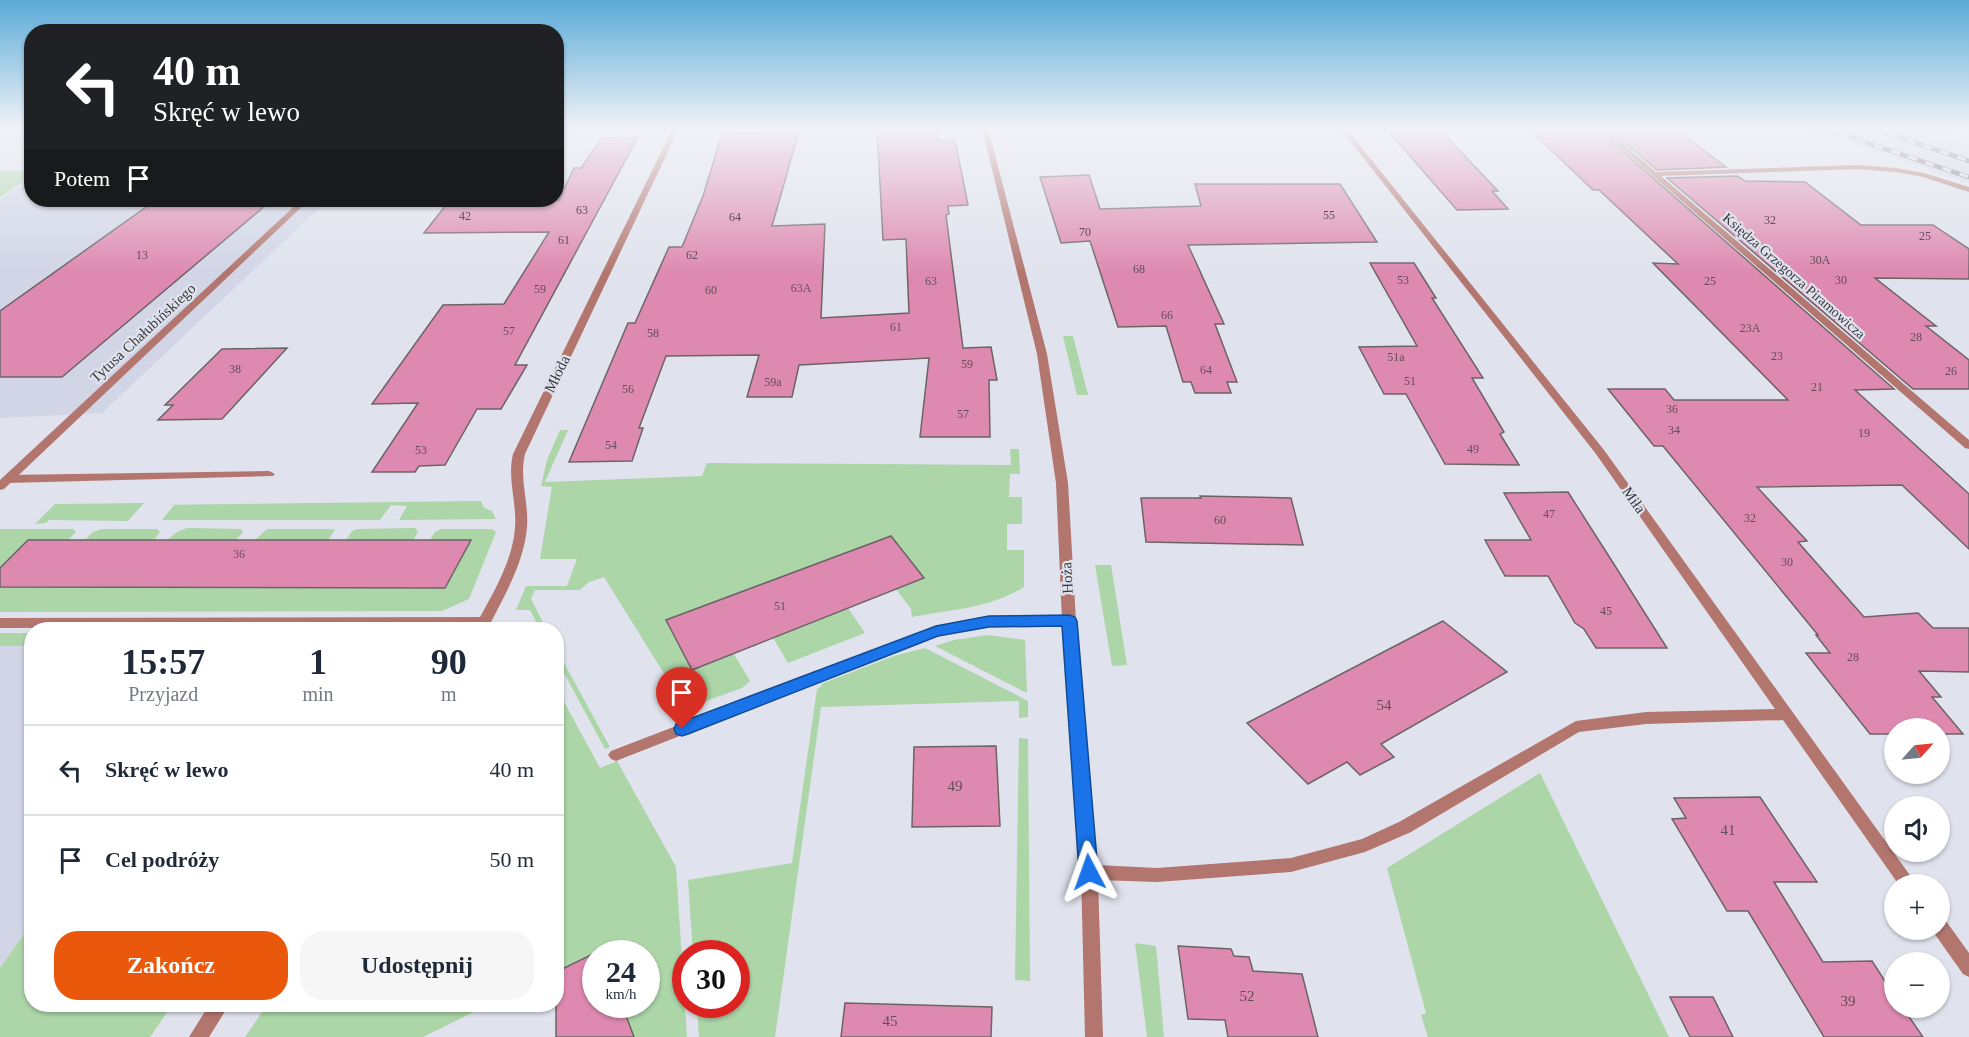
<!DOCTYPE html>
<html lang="pl">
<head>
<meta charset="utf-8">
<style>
  body { margin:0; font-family:Georgia,serif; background:#f6f6f7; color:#1f2937; height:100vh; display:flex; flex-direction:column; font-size:22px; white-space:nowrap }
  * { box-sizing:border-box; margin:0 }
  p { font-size:20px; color:#747a83 }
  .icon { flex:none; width:33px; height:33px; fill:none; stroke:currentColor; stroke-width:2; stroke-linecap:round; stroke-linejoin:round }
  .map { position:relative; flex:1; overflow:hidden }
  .drawer { position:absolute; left:24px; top:622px; width:540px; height:390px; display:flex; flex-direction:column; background:#fff; border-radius:24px; box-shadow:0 2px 4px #0004 }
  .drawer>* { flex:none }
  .banner { position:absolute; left:24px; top:24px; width:540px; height:183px; border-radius:24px; box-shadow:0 2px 4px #0004; background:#202124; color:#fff; overflow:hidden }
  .needle { width:39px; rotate:63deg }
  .controls { position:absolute; left:1884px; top:718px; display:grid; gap:12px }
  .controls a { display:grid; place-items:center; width:66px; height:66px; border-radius:50%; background:#fff; box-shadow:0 2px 4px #0004; font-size:30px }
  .speed { position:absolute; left:582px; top:940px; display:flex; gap:12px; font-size:30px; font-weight:700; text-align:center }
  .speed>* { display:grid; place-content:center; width:78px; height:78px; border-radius:50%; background:#fff; box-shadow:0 2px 4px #0004; line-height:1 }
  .speed small { font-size:15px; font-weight:400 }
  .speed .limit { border:9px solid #d22; background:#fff; color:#111 }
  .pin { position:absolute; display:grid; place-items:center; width:51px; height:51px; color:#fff; margin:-62px -26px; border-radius:50% 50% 50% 0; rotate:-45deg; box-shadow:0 0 6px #0007 }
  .pin .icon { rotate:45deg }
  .me { position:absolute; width:66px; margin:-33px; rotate:356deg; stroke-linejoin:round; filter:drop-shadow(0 0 4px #0008) }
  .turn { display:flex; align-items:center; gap:21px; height:126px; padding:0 30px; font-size:27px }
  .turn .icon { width:78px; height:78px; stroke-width:2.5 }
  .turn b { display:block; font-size:42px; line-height:51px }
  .then { display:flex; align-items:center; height:57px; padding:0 30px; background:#0003; gap:12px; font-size:22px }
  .eta { display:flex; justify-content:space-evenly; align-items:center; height:102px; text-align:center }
  .eta b { font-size:36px; font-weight:700; line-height:42px }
  .action { display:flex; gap:12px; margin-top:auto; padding:12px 30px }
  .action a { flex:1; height:69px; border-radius:24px; background:#ea580c; color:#fff; font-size:24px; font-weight:700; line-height:69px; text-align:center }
  .action a+a { background:#f6f6f7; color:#1f2937 }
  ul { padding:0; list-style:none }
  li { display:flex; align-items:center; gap:18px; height:90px; padding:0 30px; border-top:2px solid #e0e1e3 }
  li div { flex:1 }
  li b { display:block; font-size:22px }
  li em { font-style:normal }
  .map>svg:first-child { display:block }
</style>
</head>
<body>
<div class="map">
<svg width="1969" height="1037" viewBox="0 0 1969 1037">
  <rect width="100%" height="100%" fill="#e0e3ed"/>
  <g fill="#d1d5e6">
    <polygon points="1804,128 1926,128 1969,143 1969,183"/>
    <polygon points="31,179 32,200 328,200 102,413 0,418 0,199"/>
    <polygon points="0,646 32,646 31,924 0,968"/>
  </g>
  <g fill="#acd5a8">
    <polygon points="0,171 31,171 31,177 0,197"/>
    <polygon points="1063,336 1073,336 1088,395 1077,395"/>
    <path d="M560,430H568L545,482L702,476L707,463L1011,465L1010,449H1019L1020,474H1010L1009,497H1022V524H1007V550H1024V587C991,608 949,610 912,617L911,609L896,589L924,578L891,537L692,670L734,654L750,681L742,688L706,701L673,688L604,577L589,582L580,590H535L531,599L547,630H540L530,610H516L526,586H567L577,559H540L552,487L541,486L547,460Z"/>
    <polygon points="481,501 484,508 492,511 496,519 399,520 407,506 391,505 380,520 162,520 174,505 158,505"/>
    <polygon points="144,503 128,521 49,520 46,523 35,524 55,504"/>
    <polygon points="187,528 241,529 243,532 236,540 167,540 177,532"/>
    <polygon points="415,528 418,532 413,540 346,540 352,531 357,529"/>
    <polygon points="0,529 73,529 76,532 68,540 28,540 0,568"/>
    <polygon points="102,529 157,529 160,532 154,540 85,540 93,532"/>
    <polygon points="267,529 332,529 335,530 328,540 255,540"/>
    <polygon points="442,529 492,529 496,532 469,599 442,611 0,612 0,587 445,588 471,541 430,540 435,532"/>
    <polygon points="1095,565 1111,565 1127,665 1112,666"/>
    <polygon points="848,608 865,633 788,663 773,638"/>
    <rect x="0" y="633" width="31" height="13"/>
    <polygon points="988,635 1025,640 1027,693 935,646 954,640"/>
    <polygon points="556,648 606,740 610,747 605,749 557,660"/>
    <polygon points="925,648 1028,701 1028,717 1019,718 1019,701 821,707 775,1037 699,1037 697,1005 736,1005 736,954 693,954 688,880 792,863 817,689 822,686 821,684 894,656"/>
    <polygon points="556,687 600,768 617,761 676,867 687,1037 634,1037 622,1005 646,1005 646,954 604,954 603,950 557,972"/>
    <polygon points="1019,738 1028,739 1030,981 1015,980"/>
    <polygon points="1540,773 1669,1037 1428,1037 1421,1015 1426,1013 1387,868"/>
    <polygon points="31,924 32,1005 172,1005 150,1037 0,1037 0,968"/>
    <polygon points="1135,943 1156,946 1164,1037 1147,1037"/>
    <polygon points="267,1005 488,1005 423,1037 245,1037"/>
  </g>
  <g fill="#de8ab0" stroke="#6d6367" stroke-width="1.5">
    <polygon points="877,128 936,128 939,141 955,140 968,205 948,206 949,214 946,215 963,348 991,347 997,380 989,380 990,437 920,437 929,358 799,365 792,397 747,397 759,355 666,356 639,428 643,428 632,461 569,462 628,323 635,323 669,247 682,247 703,196 722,134 799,131 772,226 825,224 821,318 909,313 906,239 883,240"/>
    <polygon points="1528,128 1596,128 1894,389 1855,390 1969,494 1969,549 1902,485 1757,487 1807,541 1798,542 1864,617 1918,613 1933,628 1969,628 1969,672 1919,671 1941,697 1932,697 1963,734 1940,734 1940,729 1894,729 1894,734 1870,734 1806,653 1830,653 1816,635 1818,635 1663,446 1654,446 1608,389 1665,389 1674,400 1788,400 1653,263 1678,264 1599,190 1593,190"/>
    <polygon points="1608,128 1674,128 1726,167 1657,170"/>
    <polygon points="1389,132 1442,132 1498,191 1492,191 1508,209 1457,210"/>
    <polygon points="638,137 515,365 527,365 501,409 477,409 445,465 419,466 415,472 372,472 418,403 372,404 443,305 504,304 549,232 424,233 450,200 559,200 574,168 581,168 602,138"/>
    <polygon points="1089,175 1100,209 1201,206 1195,184 1340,184 1377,242 1188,245 1224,324 1215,324 1237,382 1227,382 1231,393 1195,393 1191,382 1183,382 1166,326 1118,327 1090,241 1061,243 1040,177"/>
    <polygon points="1737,176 1745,181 1805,182 1861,225 1933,225 1969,249 1969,279 1875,278 1936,326 1926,326 1969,360 1969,389 1913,389 1667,178"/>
    <polygon points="156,200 272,200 62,377 0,377 0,311"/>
    <polygon points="1370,263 1414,263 1436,298 1432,298 1483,378 1472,378 1504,432 1500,434 1519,465 1445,464 1406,394 1384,394 1359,347 1417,346"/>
    <polygon points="287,348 222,419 158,420 173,405 165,405 222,349"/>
    <polygon points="1568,492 1610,558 1667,648 1596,648 1584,629 1575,623 1548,576 1505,576 1485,540 1531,540 1504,493"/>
    <polygon points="1200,496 1291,498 1303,545 1146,542 1141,498 1201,498"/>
    <polygon points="891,536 924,578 692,670 666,620"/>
    <polygon points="28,540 471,540 445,588 0,587 0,568"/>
    <polygon points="1443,621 1507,672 1381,744 1394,757 1360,775 1347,762 1308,784 1247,723"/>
    <polygon points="996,746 1000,826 912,827 914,747"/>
    <polygon points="1760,797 1817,882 1774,882 1823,962 1872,961 1894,995 1894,1008 1903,1008 1923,1037 1824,1037 1748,911 1727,911 1672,819 1686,818 1674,798"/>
    <polygon points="1178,946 1231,949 1234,956 1249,957 1253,971 1302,974 1318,1037 1228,1037 1225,1020 1188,1019"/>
    <polygon points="603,949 604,954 596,954 596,1005 622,1005 634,1037 556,1037 556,972"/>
    <polygon points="1670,997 1713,997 1733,1037 1690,1037"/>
    <polygon points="845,1003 992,1007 991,1037 841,1037"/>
  </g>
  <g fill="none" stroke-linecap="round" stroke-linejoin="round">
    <g fill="#b2766f" fill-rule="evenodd">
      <polygon points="269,471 275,474 273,476 8,483 2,479 8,475"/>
      <polygon points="989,616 1069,616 1074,618 1076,621 1074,624 1069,626 989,626 938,635 621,759 616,761 611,759 608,755 611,751 931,628"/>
      <polygon points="484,617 489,619 491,622 489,625 484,627 0,628 0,618"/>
    </g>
    <g fill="#b2766f" fill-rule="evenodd">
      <path d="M673,128H679L525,454C519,479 529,502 527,527C524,564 503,598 487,630H473C490,598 512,565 515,528C517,502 507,479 513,454Z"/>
      <polygon points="982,128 988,128 1047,354 1068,483 1076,621 1097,865 1157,868 1291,858 1362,839 1399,822 1576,721 1646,712 1775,709 1596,454 1340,128 1346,128 1604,450 1917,885 1899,885 1783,720 1646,724 1579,732 1411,832 1365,852 1291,872 1157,882 1098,880 1103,1037 1085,1037 1081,872 1062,621 1056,483 1037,354"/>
      <polygon points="1598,128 1605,128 1656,172 1858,165 1896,168 1924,173 1969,187 1969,192 1923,177 1896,172 1858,169 1661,176 1969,440 1969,449 1965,448"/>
      <polygon points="301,200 309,200 4,489 0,490 0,480"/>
      <polygon points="1940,919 1946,921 1969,953 1969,977 1963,974 1934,933 1933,930 1940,930"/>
      <polygon points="209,1005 229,1005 209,1037 189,1037"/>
    </g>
    <g stroke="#6b6d73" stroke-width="4.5">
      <g id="rail">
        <polyline points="1823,128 1969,177"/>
        <polyline points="1872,128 1969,161"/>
      </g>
    </g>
    <use href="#rail" stroke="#e0e3ed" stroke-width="3" stroke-dasharray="9" stroke-linecap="butt"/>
  </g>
  <linearGradient id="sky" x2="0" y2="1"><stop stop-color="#5babd8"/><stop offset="0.47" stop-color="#f1f2f7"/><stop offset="1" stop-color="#f1f2f7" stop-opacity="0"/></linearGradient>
  <rect width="1969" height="273" fill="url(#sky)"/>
  <polygon fill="#1a73e8" stroke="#114b97" stroke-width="1.5" points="1069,615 1075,617 1077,621 1098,872 1095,878 1089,881 1082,878 1079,872 1062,626 989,627 938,636 688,734 682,736 676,734 674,729 676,724 936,626 989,616"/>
  <g text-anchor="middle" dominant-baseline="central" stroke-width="4.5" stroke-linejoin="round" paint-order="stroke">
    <g font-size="12" fill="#624d5a">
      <text x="582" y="210">63</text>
      <text x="1329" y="215">55</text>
      <text x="465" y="216">42</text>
      <text x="735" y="217">64</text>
      <text x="1770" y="220">32</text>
      <text x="1085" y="232">70</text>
      <text x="1925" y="236">25</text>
      <text x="564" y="240">61</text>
      <text x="142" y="255">13</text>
      <text x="692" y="255">62</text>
      <text x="1820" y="260">30A</text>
      <text x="1139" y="269">68</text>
      <text x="1403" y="280">53</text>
      <text x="1841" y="280">30</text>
      <text x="931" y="281">63</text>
      <text x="1710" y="281">25</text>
      <text x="801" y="288">63A</text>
      <text x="540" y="289">59</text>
      <text x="711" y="290">60</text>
      <text x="1167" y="315">66</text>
      <text x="896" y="327">61</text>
      <text x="1750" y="328">23A</text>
      <text x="509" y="331">57</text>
      <text x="653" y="333">58</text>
      <text x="1916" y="337">28</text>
      <text x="1777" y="356">23</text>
      <text x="1396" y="357">51a</text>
      <text x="967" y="364">59</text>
      <text x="235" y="369">38</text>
      <text x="1206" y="370">64</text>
      <text x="1951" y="371">26</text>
      <text x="1410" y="381">51</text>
      <text x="773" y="382">59a</text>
      <text x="1817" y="387">21</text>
      <text x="628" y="389">56</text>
      <text x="1672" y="409">36</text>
      <text x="963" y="414">57</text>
      <text x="1674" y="430">34</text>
      <text x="1864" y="433">19</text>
      <text x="611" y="445">54</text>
      <text x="1473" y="449">49</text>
      <text x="421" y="450">53</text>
      <text x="1549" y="514">47</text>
      <text x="1750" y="518">32</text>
      <text x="1220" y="520">60</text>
      <text x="239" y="554">36</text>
      <text x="1787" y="562">30</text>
      <text x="780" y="606">51</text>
      <text x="1606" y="611">45</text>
      <text x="1853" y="657">28</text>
    </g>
    <g font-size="14" fill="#38393d" stroke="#e0e3ed">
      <text transform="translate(1794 276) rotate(41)">Księdza Grzegorza Piramowicza</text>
    </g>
    <g font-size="15" fill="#38393d" stroke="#e0e3ed">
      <text transform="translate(143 333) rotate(-43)">Tytusa Chałubińskiego</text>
      <text transform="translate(557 374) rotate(-64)">Młoda</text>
      <text transform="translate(1634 500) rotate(55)">Miła</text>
      <text transform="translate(1067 578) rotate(-93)">Hoża</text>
    </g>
    <g font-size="15" fill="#624d5a">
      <text x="1384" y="705">54</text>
      <text x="955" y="786">49</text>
      <text x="1728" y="830">41</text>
      <text x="1247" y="996">52</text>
      <text x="1848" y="1001">39</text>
      <text x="890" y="1021">45</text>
    </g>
  </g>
</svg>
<div class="controls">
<a><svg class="needle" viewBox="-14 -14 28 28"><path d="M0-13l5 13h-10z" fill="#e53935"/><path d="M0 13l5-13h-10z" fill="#747a83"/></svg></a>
<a><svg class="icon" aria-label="sound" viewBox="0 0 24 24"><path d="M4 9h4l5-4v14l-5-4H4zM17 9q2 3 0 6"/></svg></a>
<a>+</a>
<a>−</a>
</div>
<div class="speed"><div>24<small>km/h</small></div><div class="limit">30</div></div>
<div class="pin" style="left:682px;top:729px;background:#d93025"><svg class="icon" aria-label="arrive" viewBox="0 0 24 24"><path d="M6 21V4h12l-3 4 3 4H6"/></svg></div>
<svg class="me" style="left:1089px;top:872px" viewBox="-20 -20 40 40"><path d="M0-17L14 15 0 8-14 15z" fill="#1a73e8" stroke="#fff" stroke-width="4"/></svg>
<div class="banner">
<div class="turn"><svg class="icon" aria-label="left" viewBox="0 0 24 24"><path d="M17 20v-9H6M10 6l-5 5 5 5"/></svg><div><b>40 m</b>Skręć w lewo</div></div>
<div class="then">Potem<svg class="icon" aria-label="arrive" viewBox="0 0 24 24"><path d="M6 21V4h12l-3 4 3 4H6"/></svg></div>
</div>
<section class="drawer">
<div class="eta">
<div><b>15:57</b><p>Przyjazd</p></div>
<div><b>1</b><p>min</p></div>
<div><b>90</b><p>m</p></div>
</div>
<ul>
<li><svg class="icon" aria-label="left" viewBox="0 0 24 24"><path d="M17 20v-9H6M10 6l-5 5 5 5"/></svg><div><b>Skręć w lewo</b></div><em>40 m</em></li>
<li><svg class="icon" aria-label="arrive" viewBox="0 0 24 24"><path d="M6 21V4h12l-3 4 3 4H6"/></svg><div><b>Cel podróży</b></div><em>50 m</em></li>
</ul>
<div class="action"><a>Zakończ</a><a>Udostępnij</a></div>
</section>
</div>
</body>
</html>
